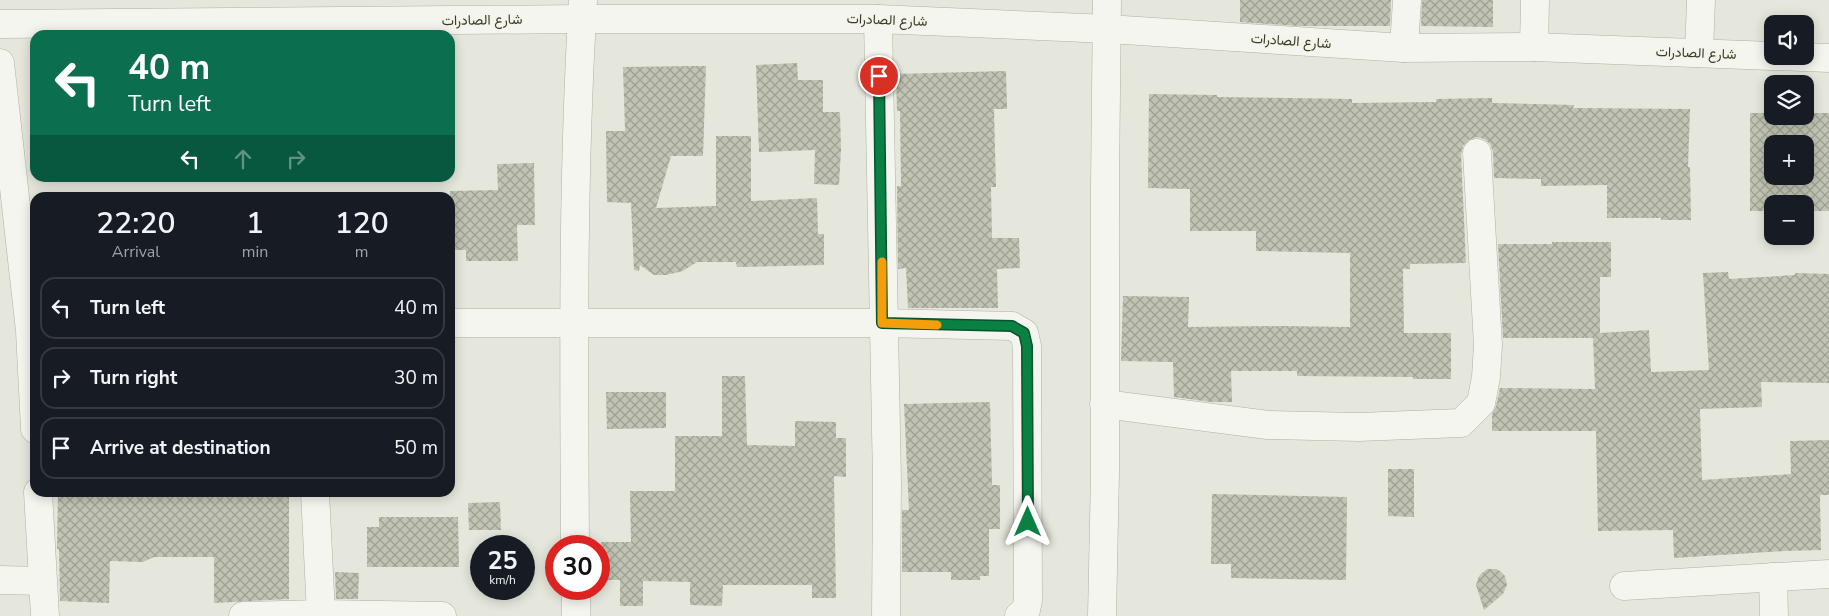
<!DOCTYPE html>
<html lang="en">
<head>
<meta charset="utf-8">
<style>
  body { margin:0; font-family:"Nunito Sans",Vazirmatn,sans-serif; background:#242831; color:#f1f3f6; height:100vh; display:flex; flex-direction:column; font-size:19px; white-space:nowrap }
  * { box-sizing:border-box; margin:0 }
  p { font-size:16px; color:#9ea1a6 }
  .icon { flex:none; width:28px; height:28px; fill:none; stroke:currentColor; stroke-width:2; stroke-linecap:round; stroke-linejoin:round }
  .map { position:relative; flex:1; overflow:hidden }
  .side { position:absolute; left:30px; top:192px; width:425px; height:305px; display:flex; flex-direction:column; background:#171b24; border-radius:15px; box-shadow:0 2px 12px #0003 }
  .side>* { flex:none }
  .banner { position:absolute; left:30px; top:30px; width:425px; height:152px; border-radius:15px; box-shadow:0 2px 12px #0003; background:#0b6e4f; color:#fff; overflow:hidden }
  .controls { position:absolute; left:1764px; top:15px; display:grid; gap:10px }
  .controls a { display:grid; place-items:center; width:50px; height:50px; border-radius:10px; background:#171b24; box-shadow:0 2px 12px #0003; font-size:25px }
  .speed { position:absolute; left:470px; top:535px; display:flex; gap:10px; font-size:25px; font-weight:700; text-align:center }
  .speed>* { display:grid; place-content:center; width:65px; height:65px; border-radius:50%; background:#171b24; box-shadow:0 2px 12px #0003; line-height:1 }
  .speed small { font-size:12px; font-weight:400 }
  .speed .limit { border:8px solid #d22; background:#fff; color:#111 }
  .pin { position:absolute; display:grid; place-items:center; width:42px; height:42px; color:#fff; margin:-21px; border:2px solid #fff; border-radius:50%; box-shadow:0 1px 5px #0007 }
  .me { position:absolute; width:55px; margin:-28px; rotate:0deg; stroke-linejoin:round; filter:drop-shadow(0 0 4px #0008) }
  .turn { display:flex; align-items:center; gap:18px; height:105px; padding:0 15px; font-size:22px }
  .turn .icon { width:65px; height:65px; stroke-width:2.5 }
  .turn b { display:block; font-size:35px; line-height:42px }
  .lanes { display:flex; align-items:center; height:48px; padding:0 15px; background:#0003; justify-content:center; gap:25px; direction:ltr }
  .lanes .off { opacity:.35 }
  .eta { display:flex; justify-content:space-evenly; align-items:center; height:85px; text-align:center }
  .eta b { font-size:30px; font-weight:600; line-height:35px }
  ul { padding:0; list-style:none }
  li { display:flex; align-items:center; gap:15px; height:62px; margin:0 10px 8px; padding:0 5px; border:2px solid #363941; border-radius:15px }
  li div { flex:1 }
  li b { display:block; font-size:19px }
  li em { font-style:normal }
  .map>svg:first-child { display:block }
</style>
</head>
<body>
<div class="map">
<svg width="1829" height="616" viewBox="0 0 1829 616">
  <defs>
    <pattern id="building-cross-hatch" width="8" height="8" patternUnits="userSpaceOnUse" patternTransform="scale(1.25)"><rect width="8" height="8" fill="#c1c3b4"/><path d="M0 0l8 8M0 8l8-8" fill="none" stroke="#9ea092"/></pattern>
  </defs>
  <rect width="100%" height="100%" fill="#e5e7dc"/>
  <g fill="url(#building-cross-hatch)" fill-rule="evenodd">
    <polygon points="1240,0 1391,0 1390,26 1298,26 1240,22"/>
    <polygon points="1422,0 1493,0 1493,27 1421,26"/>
    <polygon points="797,63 798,80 823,80 823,112 840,112 841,150 839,185 814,184 815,150 759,152 756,65"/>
    <polygon points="693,66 706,66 703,156 671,156 656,208 716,206 716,136 751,136 751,201 817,198 818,234 824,234 824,265 737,267 736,262 697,262 683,271 666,275 654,275 640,265 639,271 634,270 631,203 607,202 606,131 625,131 623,67"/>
    <polygon points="1006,71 1007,109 994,109 996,187 991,187 992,238 1019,238 1020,268 997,269 998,308 908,308 906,268 898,269 897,186 901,186 900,111 897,111 896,74"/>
    <polygon points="1149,94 1217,95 1217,97 1352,99 1352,103 1436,102 1436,99 1492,98 1492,103 1574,105 1573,108 1690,109 1688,167 1690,167 1691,220 1661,220 1661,218 1607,218 1607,185 1541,186 1541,179 1494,178 1493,152 1490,144 1484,139 1477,137 1469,140 1463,146 1461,154 1466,263 1410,264 1410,269 1403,269 1404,333 1451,333 1451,379 1413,379 1413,377 1297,376 1297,371 1231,371 1232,402 1211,402 1174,397 1173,362 1121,361 1123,296 1189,297 1188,327 1282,326 1350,327 1350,253 1256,251 1256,231 1190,231 1190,189 1148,188"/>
    <path d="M1750,113H1772V116H1805V113H1829V211H1805V204H1772V211H1750ZM1772,144H1805V176H1772Z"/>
    <polygon points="534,163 535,225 517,225 518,261 466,261 466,250 450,250 450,191 498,190 497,164"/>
    <polygon points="1552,242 1611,242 1611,277 1600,277 1600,333 1649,330 1651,372 1709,370 1703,273 1728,272 1729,279 1795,275 1795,273 1829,274 1829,383 1761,382 1762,407 1700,409 1702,480 1791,474 1790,441 1829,440 1829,495 1820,495 1821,550 1784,551 1674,558 1673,530 1598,531 1596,431 1492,431 1492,414 1496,406 1500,388 1595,389 1593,338 1503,338 1498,244 1552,244"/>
    <polygon points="722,376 745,376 747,445 795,446 795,421 836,422 836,438 846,438 846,477 834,476 836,598 812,598 812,585 723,585 722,606 690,605 690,582 643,581 643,606 620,606 620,580 600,580 601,542 631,542 630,491 675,491 675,436 722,436"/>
    <polygon points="606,392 666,392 666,428 607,429"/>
    <polygon points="990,402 992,485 1000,485 1000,529 989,529 989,576 980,576 980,580 951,580 951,572 902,572 902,510 909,510 904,404"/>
    <polygon points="1388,469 1414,469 1414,517 1388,516"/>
    <polygon points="58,492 289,492 289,599 214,603 214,557 154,557 143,562 110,561 109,603 60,601 59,549 57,549"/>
    <polygon points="1212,494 1347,497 1346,580 1231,578 1231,564 1211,564"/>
    <polygon points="500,502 501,530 469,530 468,503"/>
    <polygon points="379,517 458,517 459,567 367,567 367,527 379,527"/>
    <polygon points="1487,569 1497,569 1501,572 1505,576 1507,585 1503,594 1484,610 1476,585 1479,576"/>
    <polygon points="335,572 359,573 358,599 336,599"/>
  </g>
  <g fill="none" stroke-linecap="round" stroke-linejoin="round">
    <g stroke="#aeb1a2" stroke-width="29">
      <g id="street">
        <polyline points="878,19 887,481 886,616"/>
        <polyline points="0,24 582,19 878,19 1108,29 1404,48 1534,47 1772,56"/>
        <polyline points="1534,47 1535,0"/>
        <polyline points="1404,48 1407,0"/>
        <polyline points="1699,53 1701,0"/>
        <polyline points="1775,56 1829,58"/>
        <polyline points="0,63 30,331 35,429"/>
        <polyline points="450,323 882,323 1012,326 1024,333 1027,346 1028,600 1026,610 1019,616"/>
        <polyline points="1104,404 1268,425 1359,427 1461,423 1481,403 1486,377 1488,345 1477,153"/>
        <polyline points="38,492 45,616"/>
        <polyline points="315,492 321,614"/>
        <path d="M575,546C574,364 572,182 583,0"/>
        <polyline points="1773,577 1774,616"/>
        <polyline points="0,580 42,581"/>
        <polyline points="1624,586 1829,574"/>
        <polyline points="576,589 576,616"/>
        <polyline points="243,616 321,614 442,616"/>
        <polyline points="1102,616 1105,473 1105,185 1107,0"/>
      </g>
    </g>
    <use href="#street" stroke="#f4f5ef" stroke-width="28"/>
  </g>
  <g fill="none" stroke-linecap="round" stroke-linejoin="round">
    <g stroke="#07532c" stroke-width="12">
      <polyline id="route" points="879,76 882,323 1012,326 1024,333 1027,346 1028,522"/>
    </g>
    <use href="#route" stroke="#0b8043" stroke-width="9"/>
    <polyline stroke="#f59e0b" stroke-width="9" points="882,262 882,323 937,325"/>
  </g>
  <g text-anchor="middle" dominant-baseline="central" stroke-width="5" stroke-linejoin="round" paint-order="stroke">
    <g font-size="14" fill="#393d26" stroke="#f4f4ec">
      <text transform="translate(482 20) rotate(-1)">شارع الصادرات</text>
      <text transform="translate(887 20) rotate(2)">شارع الصادرات</text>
      <text transform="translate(1291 41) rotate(4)">شارع الصادرات</text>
      <text transform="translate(1696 53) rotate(2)">شارع الصادرات</text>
    </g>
  </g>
</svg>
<div class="controls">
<a><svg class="icon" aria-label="sound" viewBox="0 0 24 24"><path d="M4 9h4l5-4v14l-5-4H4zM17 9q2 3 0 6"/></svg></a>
<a><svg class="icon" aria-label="layers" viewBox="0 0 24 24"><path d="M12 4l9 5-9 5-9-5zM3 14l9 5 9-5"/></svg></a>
<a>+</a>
<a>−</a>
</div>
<div class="speed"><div>25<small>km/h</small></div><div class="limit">30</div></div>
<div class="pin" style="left:879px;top:76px;background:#d93025"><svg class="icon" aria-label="arrive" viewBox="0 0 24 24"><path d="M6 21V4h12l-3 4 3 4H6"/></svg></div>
<svg class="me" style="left:1028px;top:522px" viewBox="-20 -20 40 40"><path d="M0-17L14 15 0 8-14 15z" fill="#0b8043" stroke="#fff" stroke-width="4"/></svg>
<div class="banner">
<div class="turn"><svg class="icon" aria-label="left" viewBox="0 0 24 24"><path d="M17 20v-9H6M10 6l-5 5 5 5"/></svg><div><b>40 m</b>Turn left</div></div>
<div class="lanes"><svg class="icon" aria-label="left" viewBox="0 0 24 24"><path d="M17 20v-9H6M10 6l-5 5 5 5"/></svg><svg class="icon off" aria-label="ahead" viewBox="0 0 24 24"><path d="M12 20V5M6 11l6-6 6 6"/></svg><svg class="icon off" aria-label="right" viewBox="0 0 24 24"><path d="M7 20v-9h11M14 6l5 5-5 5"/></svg></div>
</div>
<section class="side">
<div class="eta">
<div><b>22:20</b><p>Arrival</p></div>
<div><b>1</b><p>min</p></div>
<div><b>120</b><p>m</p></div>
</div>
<ul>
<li><svg class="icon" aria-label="left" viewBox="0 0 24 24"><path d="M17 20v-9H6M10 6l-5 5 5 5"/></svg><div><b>Turn left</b></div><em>40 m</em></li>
<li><svg class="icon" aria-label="right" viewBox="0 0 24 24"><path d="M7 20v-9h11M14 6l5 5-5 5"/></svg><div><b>Turn right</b></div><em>30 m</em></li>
<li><svg class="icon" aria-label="arrive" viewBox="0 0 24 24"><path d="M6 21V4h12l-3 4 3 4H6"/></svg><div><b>Arrive at destination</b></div><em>50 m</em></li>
</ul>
</section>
</div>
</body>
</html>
